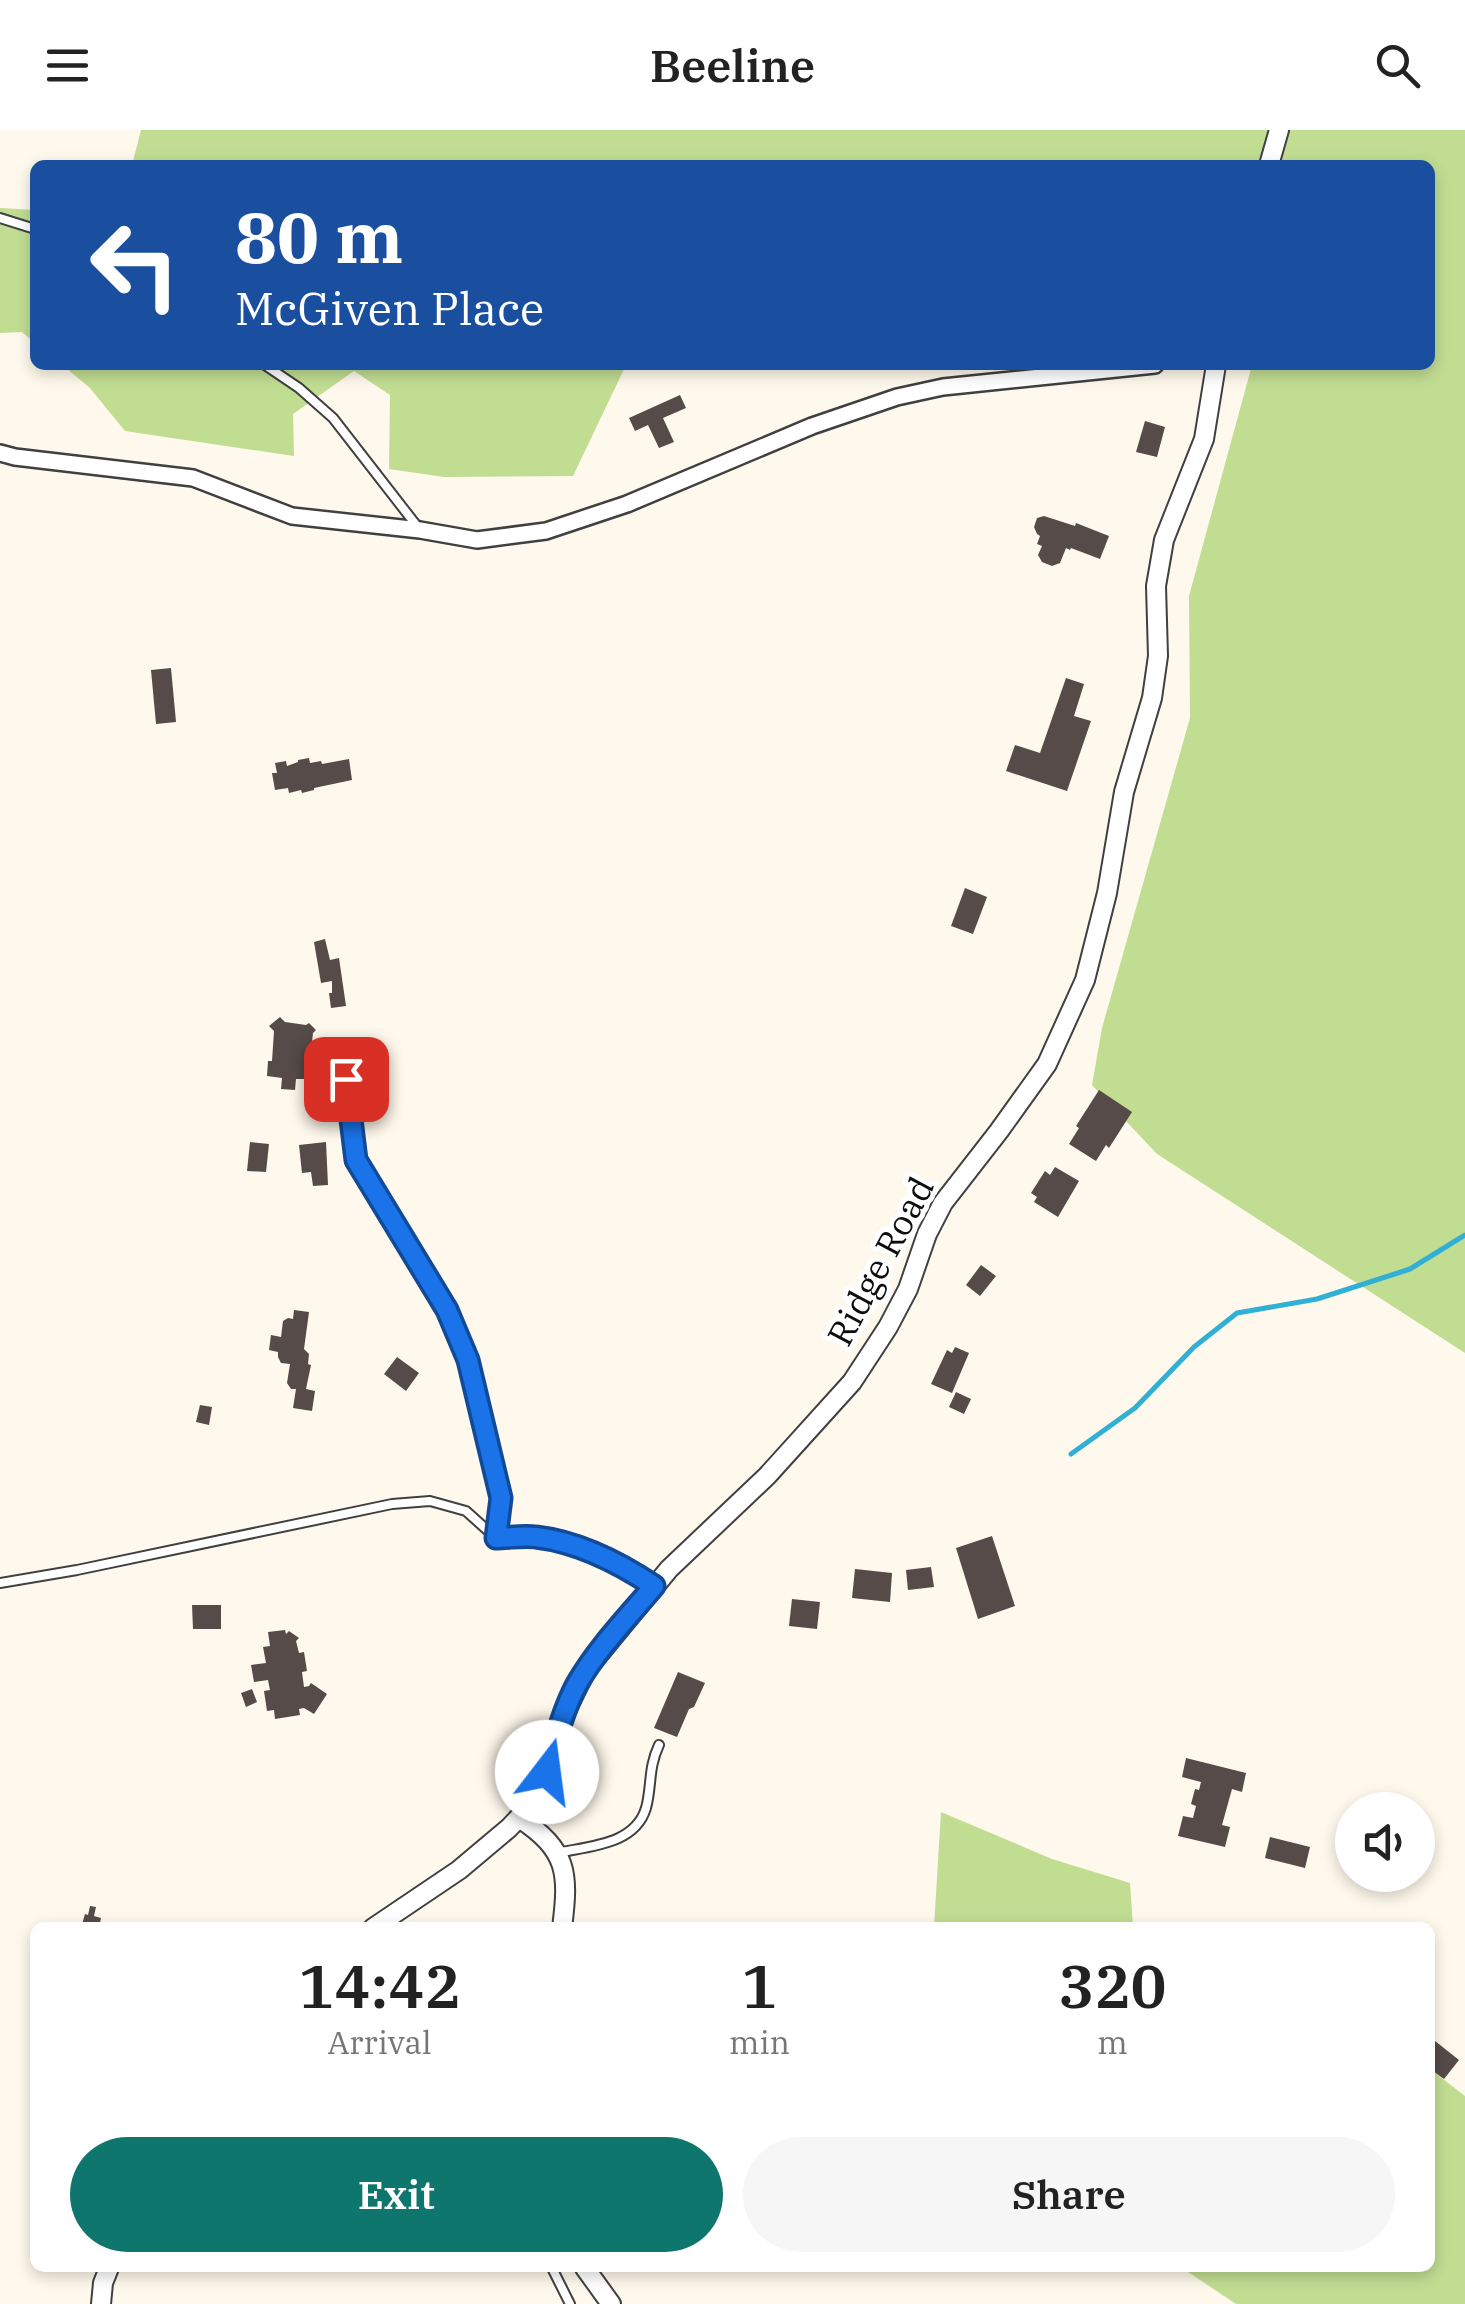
<!DOCTYPE html>
<html lang="en">
<head>
<meta charset="utf-8">
<style>
  body { margin:0; font-family:"IBM Plex Serif",serif; background:#f6f6f6; color:#222; height:100vh; display:flex; flex-direction:column; font-size:38px; white-space:nowrap }
  * { box-sizing:border-box; margin:0 }
  p { font-size:32px; color:#767676 }
  .icon { flex:none; width:55px; height:55px; fill:none; stroke:currentColor; stroke-width:2; stroke-linecap:round; stroke-linejoin:round }
  .map { position:relative; flex:1; overflow:hidden }
  .side { position:absolute; left:30px; top:1792px; width:1405px; height:350px; display:flex; flex-direction:column; background:#fff; border-radius:15px; box-shadow:0 5px 15px #0003 }
  .side>* { flex:none }
  .banner { position:absolute; left:30px; top:30px; width:1405px; height:210px; border-radius:15px; box-shadow:0 5px 15px #0003; background:#1a4fa0; color:#fff; overflow:hidden }
  .controls { position:absolute; left:1335px; top:1662px; display:grid; gap:20px }
  .controls a { display:grid; place-items:center; width:100px; height:100px; border-radius:50%; background:#fff; box-shadow:0 5px 15px #0003; font-size:50px }
  .pin { position:absolute; display:grid; place-items:center; width:85px; height:85px; color:#fff; margin:-42px; border-radius:20px; box-shadow:0 5px 15px #0006 }
  .me { position:absolute; width:110px; margin:-55px; rotate:15deg; stroke-linejoin:round; filter:drop-shadow(0 0 8px #0008) }
  .turn { display:flex; align-items:center; gap:35px; height:210px; padding:0 40px; font-size:45px }
  .turn .icon { width:130px; height:130px; stroke-width:2.5 }
  .turn b { display:block; font-size:70px; line-height:85px }
  .eta { display:flex; justify-content:space-evenly; align-items:center; height:170px; text-align:center }
  .eta b { font-size:60px; font-weight:600; line-height:70px }
  .cta { display:flex; gap:20px; margin-top:auto; padding:20px 40px }
  .cta a { flex:1; height:115px; border-radius:60px; background:#0f766e; color:#fff; font-size:40px; font-weight:600; line-height:115px; text-align:center }
  .cta a+a { background:#f6f6f6; color:#222 }
  header { display:flex; justify-content:space-between; align-items:center; height:130px; padding:0 40px; background:#fff; font-size:45px; font-weight:600 }
  .map>svg:first-child { display:block }
</style>
</head>
<body>
<header><svg class="icon" aria-label="menu" viewBox="0 0 24 24"><path d="M4 6h16M4 12h16M4 18h16"/></svg>Beeline<svg class="icon" aria-label="search" viewBox="0 0 24 24"><circle cx="10" cy="10" r="6"/><path d="M15 15l6 6"/></svg></header>
<div class="map">
<svg width="1465" height="2174" viewBox="0 0 1465 2174">
  <rect width="100%" height="100%" fill="#fff8ec"/>
  <g fill="#c1dd92">
    <polygon points="141,0 1465,0 1465,1223 1157,1024 1092,955 1102,898 1190,588 1189,466 1252,235 1430,235 1430,35 132,35"/>
    <polygon points="0,78 35,80 35,213 22,202 0,203"/>
    <polygon points="62,235 626,235 573,346 444,347 389,339 390,265 354,241 293,284 294,326 125,301 89,257"/>
    <polygon points="941,1682 1052,1729 1130,1753 1133,1797 934,1797"/>
    <polygon points="1430,1939 1465,1966 1465,2174 1236,2174 1182,2138 1430,2138"/>
  </g>
  <g fill="none" stroke-linecap="round" stroke-linejoin="round">
    <polyline stroke="#30b0d5" stroke-width="5" points="1071,1324 1135,1278 1194,1217 1237,1183 1317,1169 1410,1139 1465,1105"/>
  </g>
  <g fill="#564b48">
    <polygon points="680,265 686,278 663,288 674,312 659,318 648,295 635,301 629,288"/>
    <polygon points="1145,291 1165,297 1157,327 1136,322"/>
    <polygon points="1044,386 1075,396 1076,393 1109,406 1100,429 1071,418 1070,420 1066,418 1060,433 1052,436 1042,432 1038,425 1042,416 1037,414 1040,406 1037,404 1034,397 1037,388"/>
    <polygon points="171,538 176,592 156,594 151,540"/>
    <polygon points="1066,548 1084,554 1074,586 1091,591 1067,661 1006,641 1015,615 1040,623"/>
    <polygon points="309,628 310,633 321,631 322,634 349,629 352,650 314,658 314,660 302,663 301,660 289,663 288,658 275,660 272,643 277,643 275,633 286,631 287,636 298,632 298,630"/>
    <polygon points="965,758 987,767 973,804 951,796"/>
    <polygon points="325,809 330,830 339,828 346,876 331,878 329,863 332,863 332,851 321,853 314,812"/>
    <polygon points="280,887 285,892 306,895 309,893 316,900 313,903 311,922 307,922 305,949 296,949 295,960 281,959 282,948 267,946 268,931 272,931 274,901 269,896"/>
    <polygon points="1099,960 1132,982 1109,1018 1106,1015 1096,1031 1069,1014 1079,998 1076,996"/>
    <polygon points="250,1012 269,1014 266,1042 247,1041"/>
    <polygon points="326,1012 328,1055 313,1056 311,1042 302,1043 299,1015"/>
    <polygon points="1055,1037 1079,1051 1058,1087 1034,1072 1037,1067 1031,1063 1045,1041 1050,1045"/>
    <polygon points="981,1135 996,1146 980,1166 966,1155"/>
    <polygon points="294,1180 309,1182 304,1219 309,1224 308,1234 311,1235 306,1259 315,1261 312,1281 293,1278 296,1259 291,1259 287,1253 290,1234 281,1233 278,1227 278,1222 269,1220 271,1205 281,1207 283,1191 288,1188 293,1189"/>
    <polygon points="955,1217 969,1223 952,1263 931,1254 947,1220 952,1223"/>
    <polygon points="397,1227 419,1243 406,1261 384,1244"/>
    <polygon points="956,1262 971,1269 964,1284 949,1277"/>
    <polygon points="200,1275 212,1277 209,1295 196,1292"/>
    <polygon points="992,1406 1015,1476 978,1489 956,1418"/>
    <polygon points="931,1437 934,1457 908,1460 906,1440"/>
    <polygon points="855,1439 892,1443 890,1472 852,1468"/>
    <polygon points="792,1469 820,1472 817,1499 789,1496"/>
    <polygon points="192,1475 221,1475 221,1499 193,1499"/>
    <polygon points="285,1500 286,1504 289,1501 299,1508 296,1511 299,1523 304,1522 307,1541 302,1542 304,1557 309,1556 311,1553 327,1564 314,1584 304,1578 299,1579 300,1585 275,1589 274,1580 267,1581 264,1561 270,1560 268,1550 254,1552 251,1535 266,1533 263,1517 270,1516 268,1502"/>
    <polygon points="678,1542 705,1553 694,1577 689,1579 677,1607 654,1598"/>
    <polygon points="252,1559 257,1572 246,1577 241,1563"/>
    <polygon points="1186,1628 1246,1643 1242,1662 1232,1659 1222,1695 1230,1697 1225,1717 1178,1706 1183,1686 1193,1688 1196,1676 1191,1674 1195,1659 1199,1660 1201,1652 1182,1647"/>
    <polygon points="1270,1707 1310,1717 1305,1738 1265,1728"/>
    <polygon points="90,1776 96,1777 94,1786 101,1788 99,1798 81,1798 85,1784 88,1785"/>
    <polygon points="1430,1907 1459,1930 1444,1949 1430,1939"/>
  </g>
  <g fill="none" stroke-linecap="round" stroke-linejoin="round">
    <g stroke="#404040" stroke-width="12">
      <g id="service">
        <polyline points="0,88 35,99"/>
        <polyline points="265,235 299,258 333,288 420,400"/>
        <polyline points="346,949 356,1030 447,1180 468,1230 501,1368 496,1408"/>
        <polyline points="0,1453 77,1440 392,1374 430,1371 466,1381 496,1408"/>
        <path d="M557,1723C589,1716 635,1715 646,1678C652,1656 648,1638 659,1615"/>
        <polyline points="552,2138 570,2174"/>
      </g>
    </g>
    <g stroke="#404040" stroke-width="20">
      <g id="minor">
        <polyline points="0,323 15,327 193,348 292,386 420,400 477,410 546,401 627,374 812,296 897,267 943,257 1155,235"/>
        <path d="M496,1408C509,1408 523,1405 536,1407C579,1413 618,1432 654,1456"/>
      </g>
    </g>
    <g stroke="#404040" stroke-width="22">
      <g id="tertiary">
        <polyline points="1269,35 1279,0"/>
        <path d="M519,1688C568,1720 569,1743 562,1798"/>
        <polyline points="373,1798 459,1740 509,1698 527,1679 542,1655 563,1587 586,1540 669,1439 767,1346 852,1252 888,1197 908,1159 927,1104 943,1073 999,1001 1047,934 1085,850 1107,763 1124,662 1152,568 1158,526 1156,456 1164,410 1204,309 1216,235"/>
        <polyline points="585,2138 611,2174"/>
        <polyline points="101,2174 103,2153 109,2138"/>
      </g>
    </g>
    <use href="#service" stroke="#fff" stroke-width="8"/>
    <use href="#minor" stroke="#fff" stroke-width="15"/>
    <use href="#tertiary" stroke="#fff" stroke-width="18"/>
  </g>
  <g fill="none" stroke-linecap="round" stroke-linejoin="round">
    <g stroke="#114b97" stroke-width="25">
      <path id="route" d="M346,949L356,1030L447,1180L468,1230L501,1368L496,1408C509,1408 523,1405 536,1407C579,1412 618,1432 654,1456C627,1488 597,1519 577,1554C562,1582 555,1613 547,1642"/>
    </g>
    <use href="#route" stroke="#1a73e8" stroke-width="18"/>
  </g>
  <g text-anchor="middle" dominant-baseline="central" stroke-width="10" stroke-linejoin="round" paint-order="stroke">
    <g font-size="35" fill="#0d0d0d" stroke="#fff">
      <text transform="translate(880 1131) rotate(-62)">Ridge Road</text>
    </g>
  </g>
</svg>
<div class="controls">
<a><svg class="icon" aria-label="sound" viewBox="0 0 24 24"><path d="M4 9h4l5-4v14l-5-4H4zM17 9q2 3 0 6"/></svg></a>
</div>
<div class="pin" style="left:346px;top:949px;background:#d93025"><svg class="icon" aria-label="arrive" viewBox="0 0 24 24"><path d="M6 21V4h12l-3 4 3 4H6"/></svg></div>
<svg class="me" style="left:547px;top:1642px" viewBox="-20 -20 40 40"><circle r="19" fill="#fff"/><path d="M0-13L10 11 0 6-10 11z" fill="#1a73e8"/></svg>
<div class="banner">
<div class="turn"><svg class="icon" aria-label="left" viewBox="0 0 24 24"><path d="M17 20v-9H6M10 6l-5 5 5 5"/></svg><div><b>80 m</b>McGiven Place</div></div>
</div>
<section class="side">
<div class="eta">
<div><b>14:42</b><p>Arrival</p></div>
<div><b>1</b><p>min</p></div>
<div><b>320</b><p>m</p></div>
</div>
<div class="cta"><a>Exit</a><a>Share</a></div>
</section>
</div>
</body>
</html>
